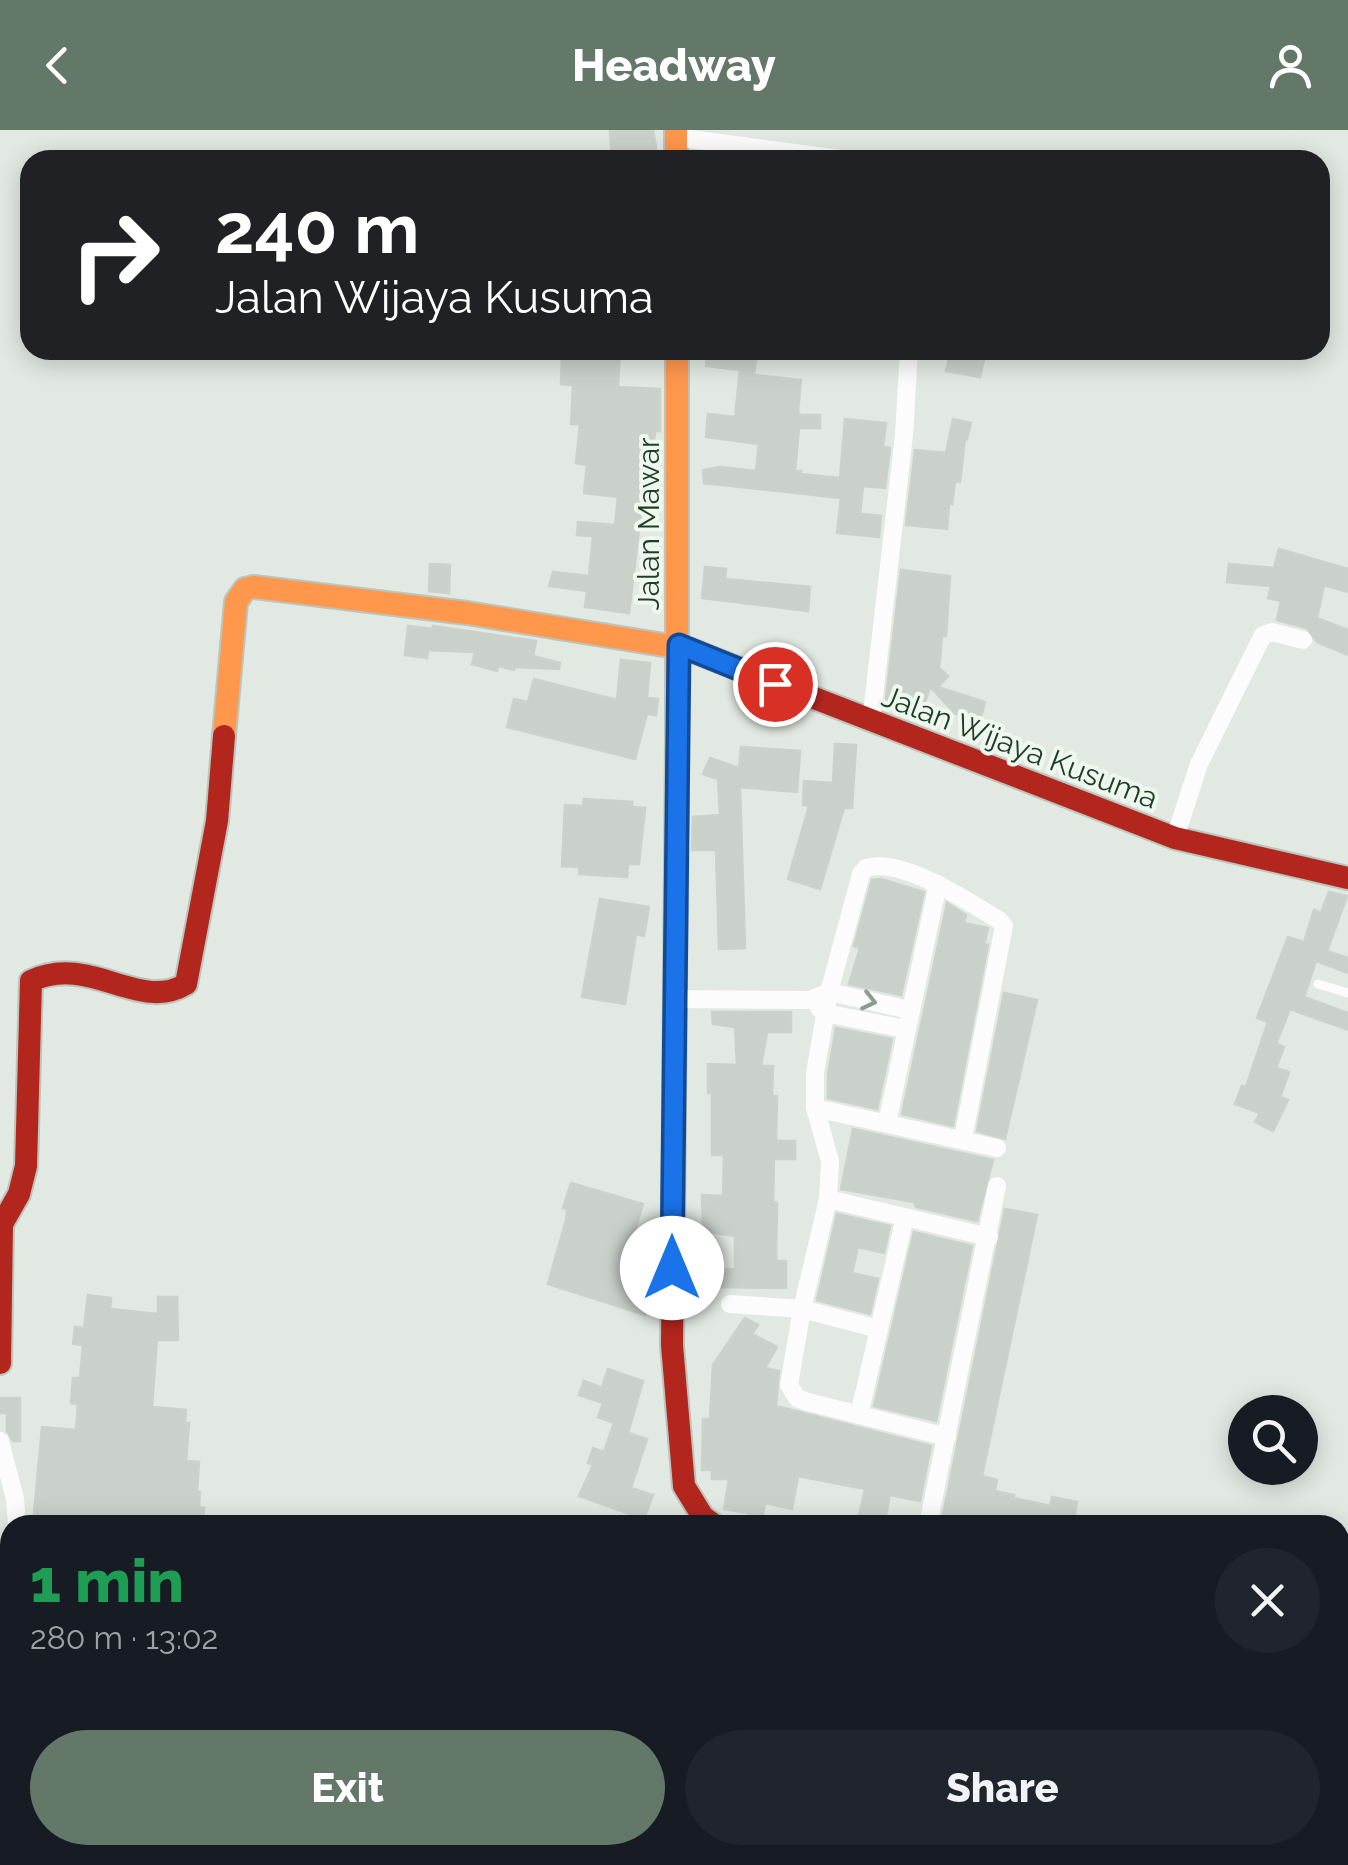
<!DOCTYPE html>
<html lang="en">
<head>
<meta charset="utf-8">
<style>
  body { margin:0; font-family:Raleway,sans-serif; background:#20242c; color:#f1f3f6; height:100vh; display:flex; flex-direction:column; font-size:38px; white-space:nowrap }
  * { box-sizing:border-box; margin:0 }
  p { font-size:32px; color:#9ea1a6 }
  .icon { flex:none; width:55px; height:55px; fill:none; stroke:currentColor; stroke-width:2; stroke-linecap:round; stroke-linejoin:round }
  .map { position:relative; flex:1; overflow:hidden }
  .drawer { position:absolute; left:0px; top:1385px; width:1350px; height:350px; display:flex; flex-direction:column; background:#171b24; border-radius:30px 30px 0 0; box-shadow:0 5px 25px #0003 }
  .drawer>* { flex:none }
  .hud { position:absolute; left:20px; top:20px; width:1310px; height:210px; border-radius:30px; box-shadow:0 5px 25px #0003; background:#202124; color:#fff; overflow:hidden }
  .controls { position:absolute; left:1228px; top:1265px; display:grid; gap:20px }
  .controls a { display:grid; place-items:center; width:90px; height:90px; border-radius:50%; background:#171b24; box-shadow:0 5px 25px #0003; font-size:50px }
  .pin { position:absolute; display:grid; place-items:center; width:85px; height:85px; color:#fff; margin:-42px; border:5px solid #fff; border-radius:50%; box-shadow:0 2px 10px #0007 }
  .me { position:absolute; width:110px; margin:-55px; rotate:0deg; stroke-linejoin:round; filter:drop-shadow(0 0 8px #0008) }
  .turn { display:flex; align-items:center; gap:35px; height:210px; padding:0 30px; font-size:45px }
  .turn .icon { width:130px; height:130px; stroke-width:2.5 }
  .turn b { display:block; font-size:70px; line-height:85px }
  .round { display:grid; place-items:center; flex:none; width:105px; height:105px; border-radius:52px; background:#20242c }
  .head { display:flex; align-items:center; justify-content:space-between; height:170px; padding:0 30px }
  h1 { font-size:60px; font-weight:800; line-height:75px; color:#1e9e55 }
  .button { display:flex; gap:20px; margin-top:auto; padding:20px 30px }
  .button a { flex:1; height:115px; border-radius:60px; background:#637868; color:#fff; font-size:40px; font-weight:800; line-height:115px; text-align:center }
  .button a+a { background:#20242c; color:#f1f3f6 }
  header { display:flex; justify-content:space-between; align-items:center; height:130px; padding:0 30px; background:#637868; color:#fff; font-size:45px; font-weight:800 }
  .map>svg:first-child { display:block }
</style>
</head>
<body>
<header><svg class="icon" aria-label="back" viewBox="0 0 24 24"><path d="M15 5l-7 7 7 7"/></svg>Headway<svg class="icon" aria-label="person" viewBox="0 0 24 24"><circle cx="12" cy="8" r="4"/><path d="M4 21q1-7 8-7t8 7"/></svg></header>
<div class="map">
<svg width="1348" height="1735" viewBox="0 0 1348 1735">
  <rect width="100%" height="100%" fill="#e2e8e2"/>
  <g fill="#cad1cb" stroke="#cbd1cb" stroke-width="2.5">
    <polygon points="610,0 653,0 658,30 612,30"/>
    <polygon points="580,220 620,220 618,257 660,259 660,301 655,301 651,341 642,340 638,375 642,375 629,483 585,477 587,461 549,456 553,442 589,446 593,406 577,405 578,392 615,395 618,367 584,363 587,335 576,333 580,294 571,294 573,255 561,254 562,225 580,226"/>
    <polygon points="708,220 757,221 754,245 801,250 798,281 800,285 820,285 820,298 799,298 795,341 801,341 800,344 840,348 845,289 886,293 883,317 890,318 885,358 863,356 860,384 881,386 879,407 837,403 841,368 704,353 703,340 720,337 756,341 759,314 706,307 708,284 735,287 740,240 706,236"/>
    <polygon points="951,220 985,224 980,247 946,241"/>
    <polygon points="953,289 971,293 967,309 965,308 960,352 955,351 952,374 949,374 947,399 906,395 915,320 946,323"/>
    <polygon points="1279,419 1348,439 1348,462 1324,455 1317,488 1348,500 1348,525 1317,512 1307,498 1277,490 1281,471 1268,468 1271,456 1227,452 1229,434 1274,438"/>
    <polygon points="430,434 450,435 449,463 429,461"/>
    <polygon points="705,437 726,439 725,449 810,457 808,481 702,468"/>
    <polygon points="901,440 950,446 946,506 942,506 939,538 948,546 938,557 985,572 980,591 950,582 951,579 930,557 919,590 885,577"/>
    <polygon points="408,496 433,499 433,496 536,511 533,526 560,533 559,539 514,537 514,540 498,536 497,541 472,534 475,522 428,520 427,528 405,525"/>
    <polygon points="621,530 650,533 647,568 658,569 656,585 647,584 635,629 507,597 514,569 528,572 534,549 617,570"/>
    <polygon points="835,614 856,615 852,678 844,678 820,759 788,749 809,676 803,675 804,651 833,653"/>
    <polygon points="741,617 800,621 797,662 740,657 745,818 719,819 716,720 692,720 693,687 720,685 718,649 703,644 710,628 739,638"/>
    <polygon points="584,669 632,672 632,677 645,678 639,734 628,734 627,747 579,744 579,737 562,736 565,675 583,676"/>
    <polygon points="881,749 924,762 901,865 849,854 860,818 854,816 872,750"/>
    <polygon points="1329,762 1347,766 1327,821 1348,828 1348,843 1316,831 1304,867 1348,883 1348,900 1290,879 1276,914 1284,917 1276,938 1289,942 1280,967 1288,970 1273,1001 1255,992 1260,983 1235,974 1242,956 1246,957 1268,892 1257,888 1288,807 1304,812 1314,780 1321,783"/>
    <polygon points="600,769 649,777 644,806 636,804 625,874 582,867"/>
    <polygon points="947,773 966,785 964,793 988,798 984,814 988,815 953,996 902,984"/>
    <polygon points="1004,863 1037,870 1005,1009 977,1001"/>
    <polygon points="712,882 791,882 791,902 767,902 761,936 773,936 772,966 777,966 776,1011 795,1011 795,1029 774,1029 773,1072 777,1073 776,1131 786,1131 786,1158 717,1157 717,1140 735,1139 735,1106 703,1101 702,1065 723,1066 724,1025 712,1025 712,963 708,963 708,934 737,935 735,897 713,894"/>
    <polygon points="836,898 892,909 877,979 828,968 828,944"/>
    <polygon points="853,999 993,1030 977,1091 916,1077 914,1072 841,1059"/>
    <polygon points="571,1053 643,1074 634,1103 649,1108 638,1143 655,1149 645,1185 548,1154 566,1090 567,1079 563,1078"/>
    <polygon points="1005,1079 1037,1085 982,1346 997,1350 995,1361 1014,1365 1013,1368 1050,1376 1052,1367 1077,1372 1073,1395 941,1395"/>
    <polygon points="837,1084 890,1096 884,1123 858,1117 852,1143 878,1149 870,1184 817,1170"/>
    <polygon points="914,1102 972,1116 936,1291 874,1276"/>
    <polygon points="88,1165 111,1168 110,1179 158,1184 158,1167 177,1167 178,1210 157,1210 152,1277 186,1280 185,1293 189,1293 186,1331 199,1332 197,1362 200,1362 199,1377 204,1378 203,1392 179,1390 179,1395 115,1391 115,1395 39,1395 40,1385 34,1384 42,1297 76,1300 78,1274 71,1273 73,1248 80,1248 83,1215 73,1214 75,1197 84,1198"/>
    <polygon points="745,1188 758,1195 752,1204 777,1217 765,1238 779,1241 776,1276 931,1316 920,1371 890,1365 884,1395 857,1395 865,1359 798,1346 792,1379 765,1373 761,1395 746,1395 748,1383 724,1379 729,1349 712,1349 712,1340 702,1340 703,1289 710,1289 713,1235"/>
    <polygon points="608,1239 643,1251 628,1303 647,1309 631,1358 653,1365 644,1389 579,1366 593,1335 588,1333 593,1318 604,1322 614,1293 598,1287 603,1273 579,1265 584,1251 602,1258"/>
    <polygon points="0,1268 20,1268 20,1311 13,1311 7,1301 7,1283 0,1283"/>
  </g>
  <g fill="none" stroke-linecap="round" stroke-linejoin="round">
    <g stroke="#bbc5bc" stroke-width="26">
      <g id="slow">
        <polyline points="676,0 676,30"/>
        <polyline points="677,220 677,610"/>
        <polyline points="224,606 236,472 245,459 254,457 467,483 688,519"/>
      </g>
    </g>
    <g stroke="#bbc5bc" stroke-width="26">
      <g id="jam">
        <polyline points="688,519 1175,708 1348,748"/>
        <polyline points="677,610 672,1215 684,1356 703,1387 714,1395"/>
        <path d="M0,1233L2,1094L19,1064L26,1036L31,851C90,823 139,883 186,854L217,691L224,606"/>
        <polyline points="1340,1482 1348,1484"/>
      </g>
    </g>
    <polyline stroke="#fbfcfb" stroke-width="9" points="1318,854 1348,863"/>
    <g stroke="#fbfcfb" stroke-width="18">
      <polyline points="676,7 847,30"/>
      <polyline points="871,592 904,305 909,220"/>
      <polyline points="1175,708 1199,634 1263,505 1272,502 1303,510"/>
      <polyline points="673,869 810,870 829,862 910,880"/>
      <polyline points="819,878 825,883 905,899"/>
      <polyline points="815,978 997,1018"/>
      <polyline points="887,993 938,754"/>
      <polyline points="828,1069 989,1107"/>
      <polyline points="730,1174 802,1179 879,1199"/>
      <polyline points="859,1285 905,1087"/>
      <path d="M947,1307L808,1272L797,1268L789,1255L802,1179L828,1069L830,1031L815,978V943L829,862L861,744L866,738C903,727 968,772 999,790L1004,796L963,1009"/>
      <polyline points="0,1311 15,1369 17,1395"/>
      <polyline points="928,1395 997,1056"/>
      <polyline points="0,1513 10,1514"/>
      <polyline points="61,1725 67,1735"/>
      <polyline points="296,1725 301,1735"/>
      <polyline points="1150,1726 1225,1735"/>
      <polyline points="416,1735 423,1725"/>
      <polyline points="673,1735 677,1725"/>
      <polyline points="943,1735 945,1725"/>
      <polyline points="1067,1735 1068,1725"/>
      <polyline points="1339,1735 1343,1691 1340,1680"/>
    </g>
    <use href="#slow" stroke="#ff974d" stroke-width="22"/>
    <use href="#jam" stroke="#b3261e" stroke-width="22"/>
  </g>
  <defs><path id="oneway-chevron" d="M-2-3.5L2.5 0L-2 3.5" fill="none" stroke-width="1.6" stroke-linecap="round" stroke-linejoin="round" transform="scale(2.5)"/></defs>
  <use stroke="#8d9c90" href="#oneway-chevron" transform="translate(869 871) rotate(13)"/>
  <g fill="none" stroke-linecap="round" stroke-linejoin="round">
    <g stroke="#114b97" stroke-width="25">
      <polyline id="route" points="672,1138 679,515 775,554"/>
    </g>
    <use href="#route" stroke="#1a73e8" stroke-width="18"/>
  </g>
  <g text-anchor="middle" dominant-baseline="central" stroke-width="8" stroke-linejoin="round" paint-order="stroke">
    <g font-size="30" fill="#1f3c26" stroke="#eff8ef">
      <text transform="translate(648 394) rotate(-90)">Jalan Mawar</text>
      <text transform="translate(1020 617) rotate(21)">Jalan Wijaya Kusuma</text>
    </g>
  </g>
</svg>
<div class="controls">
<a><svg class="icon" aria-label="search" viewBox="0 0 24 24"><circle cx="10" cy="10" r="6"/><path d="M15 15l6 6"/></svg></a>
</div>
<div class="pin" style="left:775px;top:554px;background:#d93025"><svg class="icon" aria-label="arrive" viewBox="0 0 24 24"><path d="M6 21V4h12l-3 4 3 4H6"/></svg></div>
<svg class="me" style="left:672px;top:1138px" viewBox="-20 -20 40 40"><circle r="19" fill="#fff"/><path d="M0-13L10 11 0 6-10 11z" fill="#1a73e8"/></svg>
<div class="hud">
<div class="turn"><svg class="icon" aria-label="right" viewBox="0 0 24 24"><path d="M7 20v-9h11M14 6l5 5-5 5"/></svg><div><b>240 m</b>Jalan Wijaya Kusuma</div></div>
</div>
<section class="drawer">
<div class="head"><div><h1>1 min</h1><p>280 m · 13:02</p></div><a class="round"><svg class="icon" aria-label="close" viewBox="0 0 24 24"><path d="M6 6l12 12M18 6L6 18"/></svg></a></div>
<div class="button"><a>Exit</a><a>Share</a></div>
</section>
</div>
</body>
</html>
